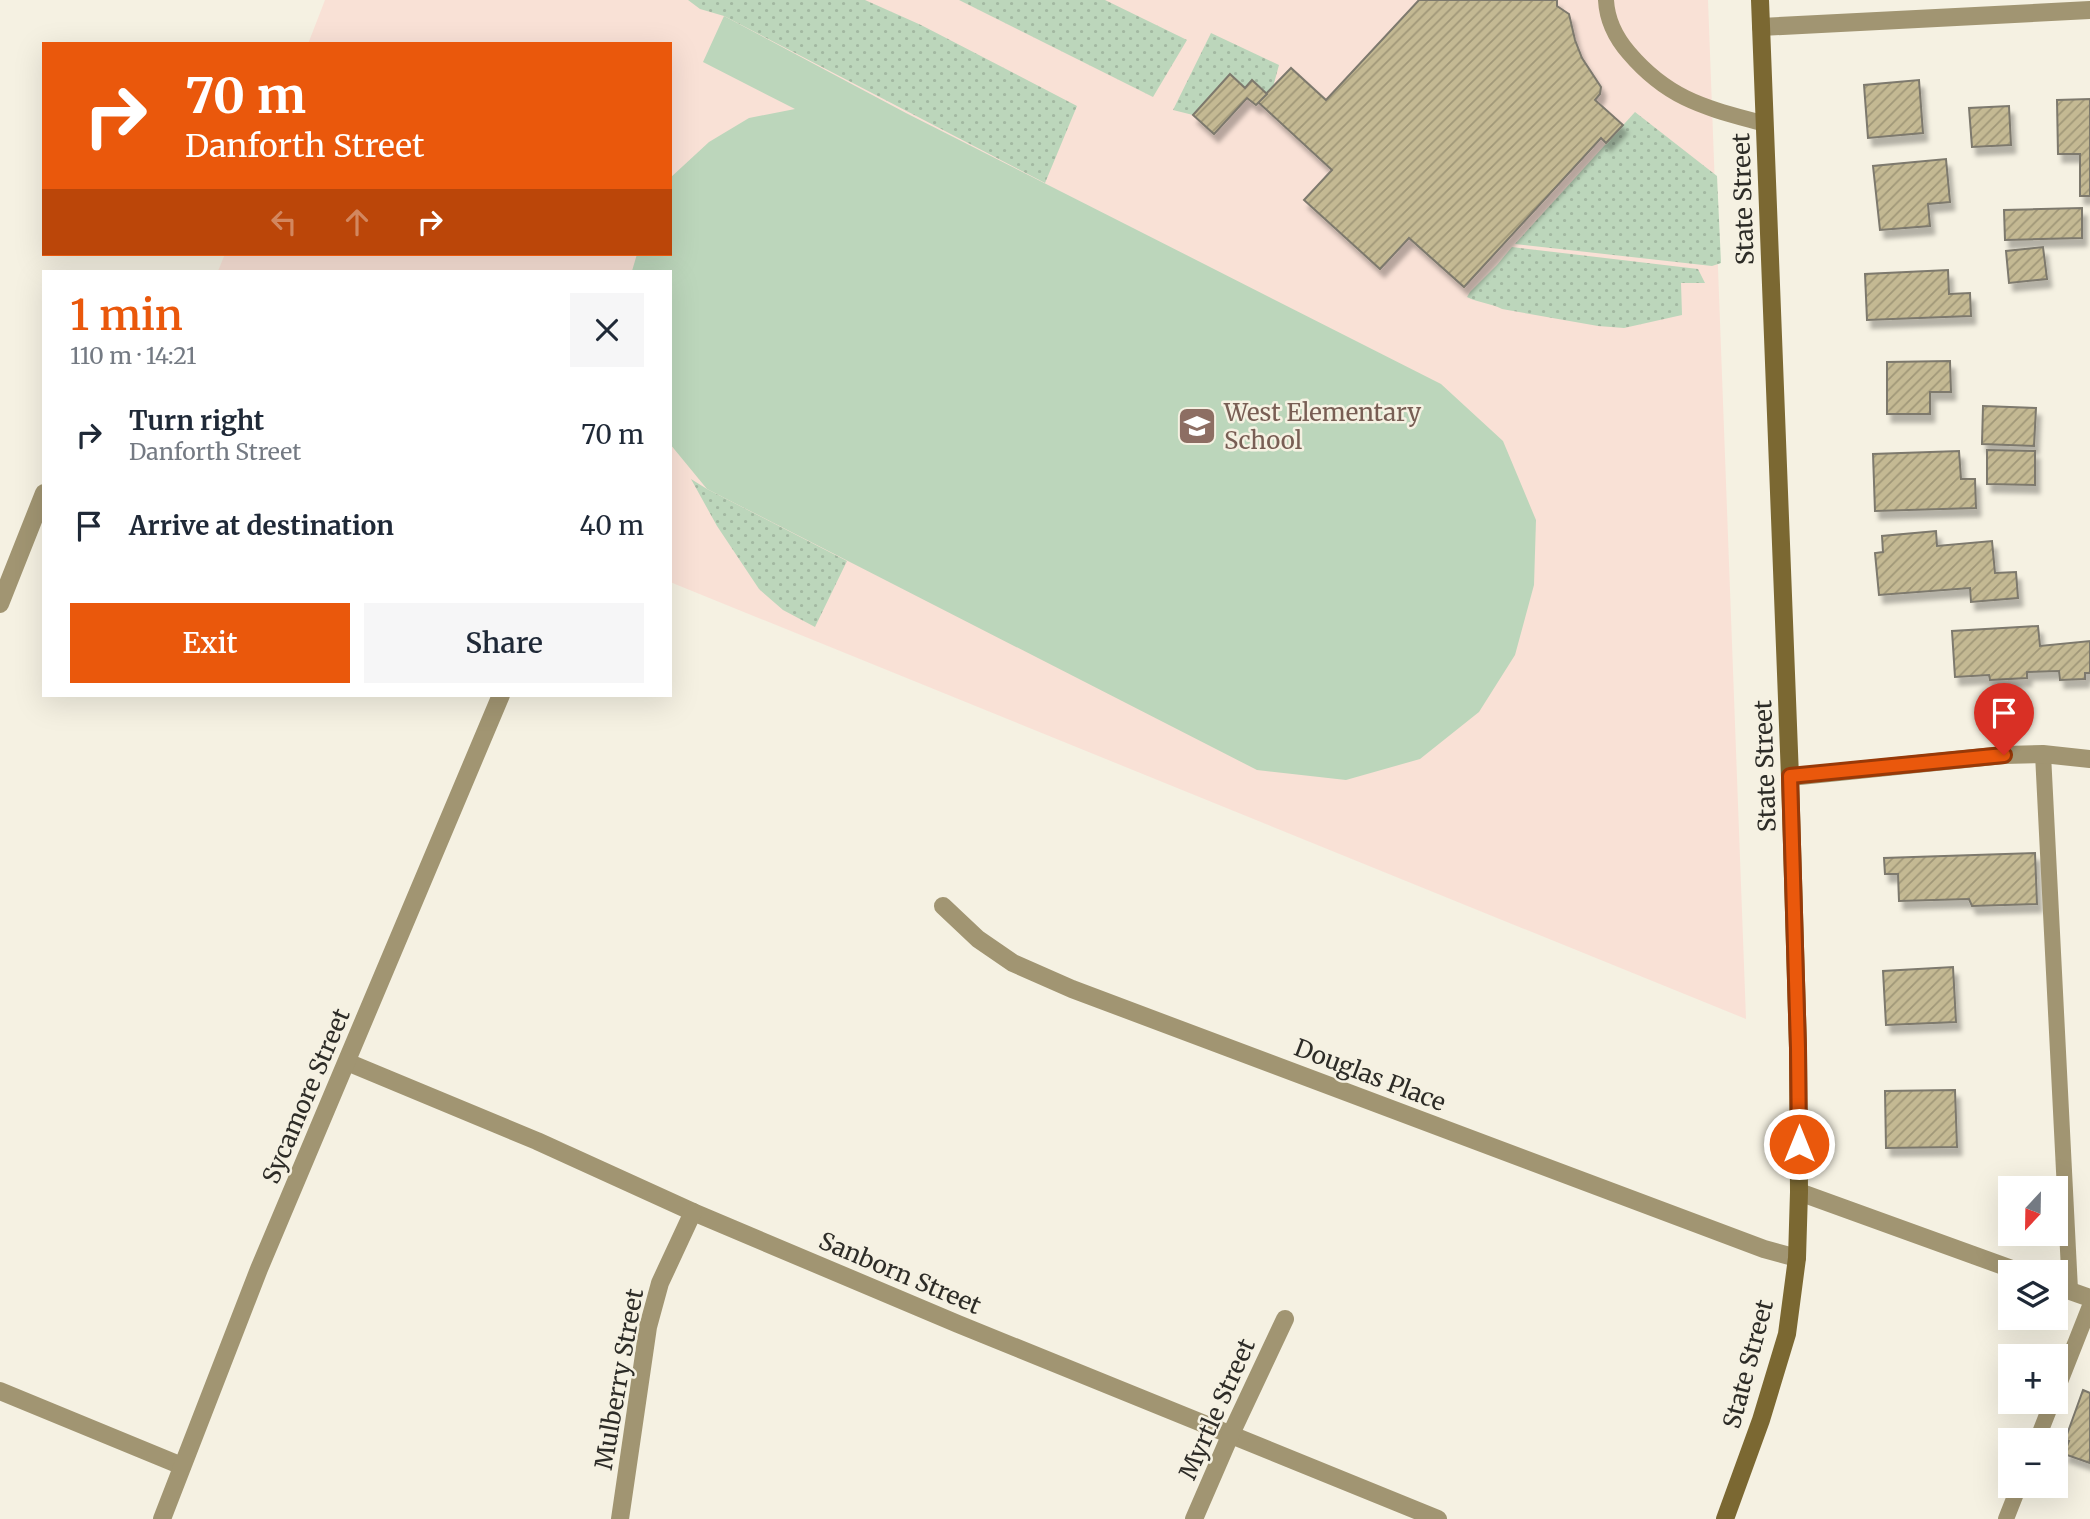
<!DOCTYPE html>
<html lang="en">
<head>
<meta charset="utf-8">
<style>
  body { margin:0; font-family:Merriweather,serif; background:#f6f6f7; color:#1f2937; height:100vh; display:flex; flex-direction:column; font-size:26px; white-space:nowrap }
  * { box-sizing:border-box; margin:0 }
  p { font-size:23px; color:#747a83 }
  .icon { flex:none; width:38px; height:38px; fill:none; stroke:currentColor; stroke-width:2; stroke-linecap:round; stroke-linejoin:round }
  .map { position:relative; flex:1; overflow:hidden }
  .drawer { position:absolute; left:42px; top:270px; width:630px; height:427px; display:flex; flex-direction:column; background:#fff; border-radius:0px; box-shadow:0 7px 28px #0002 }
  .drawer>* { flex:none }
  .hud { position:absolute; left:42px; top:42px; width:630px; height:214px; border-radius:0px; box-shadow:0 7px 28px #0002; background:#ea580c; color:#fff; overflow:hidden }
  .needle { width:46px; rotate:202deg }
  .tools { position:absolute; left:1998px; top:1176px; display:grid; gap:14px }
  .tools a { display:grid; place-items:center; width:70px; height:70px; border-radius:0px; background:#fff; box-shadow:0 7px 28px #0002; font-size:35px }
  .pin { position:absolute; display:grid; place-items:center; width:60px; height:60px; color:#fff; margin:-72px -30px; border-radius:50% 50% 50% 0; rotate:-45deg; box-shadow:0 0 7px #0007 }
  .pin .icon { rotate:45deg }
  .me { position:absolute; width:77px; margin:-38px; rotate:0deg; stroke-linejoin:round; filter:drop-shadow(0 0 5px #0008) }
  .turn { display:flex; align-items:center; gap:24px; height:147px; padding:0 28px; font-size:32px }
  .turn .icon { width:91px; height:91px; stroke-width:2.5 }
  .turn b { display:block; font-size:49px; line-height:60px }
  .lanes { display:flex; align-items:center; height:66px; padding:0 28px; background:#0003; justify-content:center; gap:35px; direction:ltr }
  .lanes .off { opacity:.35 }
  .round { display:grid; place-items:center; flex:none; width:74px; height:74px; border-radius:0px; background:#f6f6f7 }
  .overview { display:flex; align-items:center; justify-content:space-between; height:119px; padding:0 28px }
  h1 { font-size:42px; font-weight:600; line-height:52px; color:#ea580c }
  .cta { display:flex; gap:14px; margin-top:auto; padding:14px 28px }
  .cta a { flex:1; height:80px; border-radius:0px; background:#ea580c; color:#fff; font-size:28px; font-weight:600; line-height:80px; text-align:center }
  .cta a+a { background:#f6f6f7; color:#1f2937 }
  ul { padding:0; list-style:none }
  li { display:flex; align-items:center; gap:21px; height:91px; padding:0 28px }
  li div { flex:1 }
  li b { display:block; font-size:26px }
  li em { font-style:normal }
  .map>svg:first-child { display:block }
</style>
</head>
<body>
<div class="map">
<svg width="2090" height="1519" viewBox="0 0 2090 1519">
  <defs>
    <pattern id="grass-dots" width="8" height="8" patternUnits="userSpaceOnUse" patternTransform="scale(1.75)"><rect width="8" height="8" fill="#bcd6bb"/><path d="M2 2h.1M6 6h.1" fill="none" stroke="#a2b8a1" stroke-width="1.8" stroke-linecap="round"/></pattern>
    <pattern id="building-hatch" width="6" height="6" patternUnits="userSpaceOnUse" patternTransform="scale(1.75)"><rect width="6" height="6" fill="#c4b993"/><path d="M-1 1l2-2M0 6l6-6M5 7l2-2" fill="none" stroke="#a09778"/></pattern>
    <filter id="shadow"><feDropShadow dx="4.5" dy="8" stdDeviation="2" flood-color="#0004"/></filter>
  </defs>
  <rect width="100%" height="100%" fill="#f5f1e2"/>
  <polygon fill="#f9e1d6" points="325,0 1708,0 1746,1019 670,582 670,271 218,271 225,254 670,254 670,44 308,44"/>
  <g fill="url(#grass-dots)">
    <polygon points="688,0 865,0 921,25 1077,106 1045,183 724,16 700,9"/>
    <polygon points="959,0 1105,0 1187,40 1153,97"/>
    <polygon points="1211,33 1279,65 1273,87 1267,94 1253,80 1245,88 1230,75 1193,115 1173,110"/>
    <polygon points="1635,112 1717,176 1721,263 1712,266 1515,244"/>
    <path d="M1512,247L1698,269L1705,283H1681L1682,315L1624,328L1598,326L1502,309C1491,303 1478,303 1467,297L1470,292L1497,265Z"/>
    <polygon points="691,479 707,489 847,561 815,627 783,610 759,589 717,526"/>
  </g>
  <polygon fill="#bcd6bb" points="724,16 906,113 1441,384 1503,441 1536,520 1534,585 1515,655 1479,712 1420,759 1346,780 1257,770 707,489 670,444 670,271 632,271 637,254 670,254 670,178 709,142 749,118 795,109 703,62"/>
  <g fill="url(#building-hatch)" stroke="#7d796d" stroke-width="2" filter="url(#shadow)">
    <polygon points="1419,0 1557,0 1557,6 1569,14 1575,40 1582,58 1601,87 1600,94 1595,100 1623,125 1606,143 1601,138 1464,287 1409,238 1380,269 1304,200 1332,170 1258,102 1291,68 1326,100"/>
    <polygon points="1230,74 1245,88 1252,80 1267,94 1256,105 1247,98 1214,134 1193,115"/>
    <polygon points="1919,80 1923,133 1868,138 1864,85"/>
    <polygon points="2090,99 2090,196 2080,196 2080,154 2058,154 2057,100"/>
    <polygon points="2009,106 2011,145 1972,147 1969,108"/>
    <polygon points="1946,159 1950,202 1928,204 1930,226 1880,230 1873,166"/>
    <polygon points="2082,208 2082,238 2005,240 2004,210"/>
    <polygon points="2043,247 2047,279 2009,283 2006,251"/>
    <polygon points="1948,270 1949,294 1970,293 1971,316 1867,320 1865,274"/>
    <polygon points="1950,361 1951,392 1930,392 1930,414 1887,414 1887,362"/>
    <polygon points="1983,406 2036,408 2034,446 1982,444"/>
    <polygon points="1987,450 2035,451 2035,485 1987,484"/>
    <polygon points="1959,451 1961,479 1975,479 1976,508 1875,511 1873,454"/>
    <polygon points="1936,531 1937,546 1992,541 1995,573 2016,572 2018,598 1971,602 1970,588 1879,595 1875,553 1883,552 1882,536"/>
    <polygon points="2038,626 2040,646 2090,641 2090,673 2085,673 2085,679 2060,680 2059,671 2027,672 2027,678 1990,680 1989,675 1955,677 1952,631"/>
    <polygon points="2035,853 2037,904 1972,906 1969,899 1899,901 1898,874 1885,874 1884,858"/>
    <polygon points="1953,967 1956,1022 1886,1025 1883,971"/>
    <polygon points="1955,1090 1957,1147 1886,1148 1885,1091"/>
    <polygon points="2083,1390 2090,1393 2090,1463 2064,1454 2069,1441 2065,1440"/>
  </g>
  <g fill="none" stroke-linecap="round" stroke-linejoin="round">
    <g stroke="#a19572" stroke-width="16">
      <path d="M1606,0C1607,20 1616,38 1629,53C1670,101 1708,108 1765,124"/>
      <polyline points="2043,754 2070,1290"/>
      <polyline points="2056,1392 2090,1306"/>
      <polyline points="2037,1440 2052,1402"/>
      <polyline points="2006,1519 2019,1486"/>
    </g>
    <g stroke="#a19572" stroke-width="18">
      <polyline points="1761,27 2090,10"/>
      <polyline points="0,604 44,493"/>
      <polyline points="1790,777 2004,755 2043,754 2090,759"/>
      <polyline points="943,906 978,939 1013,963 1072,989 1764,1249 1797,1258"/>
      <polyline points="347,1062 537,1141 693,1212 958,1324 1438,1519"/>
      <polyline points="1799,1192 2020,1272"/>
      <polyline points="2056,1286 2090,1298"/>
      <polyline points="0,1391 182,1466"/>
      <polyline points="162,1519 259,1269 501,695"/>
      <polyline points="620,1519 648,1327 660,1283 693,1212"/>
      <polyline points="1194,1519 1230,1436 1285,1319"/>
    </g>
    <polyline stroke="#7b6832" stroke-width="18" points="1725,1519 1761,1420 1787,1334 1797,1258 1799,1192 1798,1048 1790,777 1760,0"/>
  </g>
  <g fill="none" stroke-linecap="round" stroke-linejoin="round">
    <g stroke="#983908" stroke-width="18">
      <polyline id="route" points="1799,1144 1798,1048 1790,776 2004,755"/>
    </g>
    <use href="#route" stroke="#ea580c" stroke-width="12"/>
  </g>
  <defs>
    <g id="school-square" transform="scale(2.0125)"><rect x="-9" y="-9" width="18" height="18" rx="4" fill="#8d6e63" stroke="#f5f1e2"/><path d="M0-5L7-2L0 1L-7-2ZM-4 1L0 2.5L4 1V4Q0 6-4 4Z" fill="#fff"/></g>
  </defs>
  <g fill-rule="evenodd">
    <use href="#school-square" x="1197" y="426"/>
  </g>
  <g text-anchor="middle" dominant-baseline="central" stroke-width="5" stroke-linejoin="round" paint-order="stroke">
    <g font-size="24" fill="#2d2c27" stroke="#f5f1e2">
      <text transform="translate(1743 199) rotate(-92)">State Street</text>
      <text transform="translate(1765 766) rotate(-92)">State Street</text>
      <text transform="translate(1370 1075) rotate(21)">Douglas Place</text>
      <text transform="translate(306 1096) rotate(-67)">Sycamore Street</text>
      <text transform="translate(900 1273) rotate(23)">Sanborn Street</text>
      <text transform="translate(1748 1364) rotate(-75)">State Street</text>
      <text transform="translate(619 1379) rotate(-80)">Mulberry Street</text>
      <text transform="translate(1217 1409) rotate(-66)">Myrtle Street</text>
    </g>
    <g font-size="24" fill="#785e54" stroke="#f5f1e2" text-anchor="start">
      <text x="1224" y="412">West Elementary<tspan x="1224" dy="28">School</tspan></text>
    </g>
  </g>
</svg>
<div class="tools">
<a><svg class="needle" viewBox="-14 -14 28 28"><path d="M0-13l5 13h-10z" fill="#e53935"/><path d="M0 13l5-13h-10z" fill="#747a83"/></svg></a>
<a><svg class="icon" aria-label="layers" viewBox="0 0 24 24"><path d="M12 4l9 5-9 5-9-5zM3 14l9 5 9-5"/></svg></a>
<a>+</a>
<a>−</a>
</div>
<div class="pin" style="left:2004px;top:755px;background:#d93025"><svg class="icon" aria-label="arrive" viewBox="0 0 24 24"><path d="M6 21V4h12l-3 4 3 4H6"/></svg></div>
<svg class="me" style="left:1799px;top:1144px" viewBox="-20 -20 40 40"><circle r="17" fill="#ea580c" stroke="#fff" stroke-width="3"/><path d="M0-11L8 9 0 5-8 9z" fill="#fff"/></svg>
<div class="hud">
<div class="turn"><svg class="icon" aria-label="right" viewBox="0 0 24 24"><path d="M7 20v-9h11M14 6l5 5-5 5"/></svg><div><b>70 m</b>Danforth Street</div></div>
<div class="lanes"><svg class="icon off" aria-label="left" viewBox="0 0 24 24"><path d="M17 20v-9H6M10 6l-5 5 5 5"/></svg><svg class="icon off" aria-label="ahead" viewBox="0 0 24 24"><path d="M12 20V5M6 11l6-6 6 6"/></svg><svg class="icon" aria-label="right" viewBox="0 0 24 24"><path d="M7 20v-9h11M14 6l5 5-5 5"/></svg></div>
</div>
<section class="drawer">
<div class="overview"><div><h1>1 min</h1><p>110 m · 14:21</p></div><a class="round"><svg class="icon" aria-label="close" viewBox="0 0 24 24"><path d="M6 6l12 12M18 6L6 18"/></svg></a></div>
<ul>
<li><svg class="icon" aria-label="right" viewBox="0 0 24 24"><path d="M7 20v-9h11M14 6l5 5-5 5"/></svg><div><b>Turn right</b><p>Danforth Street</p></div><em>70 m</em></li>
<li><svg class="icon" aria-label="arrive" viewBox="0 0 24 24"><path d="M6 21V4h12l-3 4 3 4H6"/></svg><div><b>Arrive at destination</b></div><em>40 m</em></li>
</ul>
<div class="cta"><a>Exit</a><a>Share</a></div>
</section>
</div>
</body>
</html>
